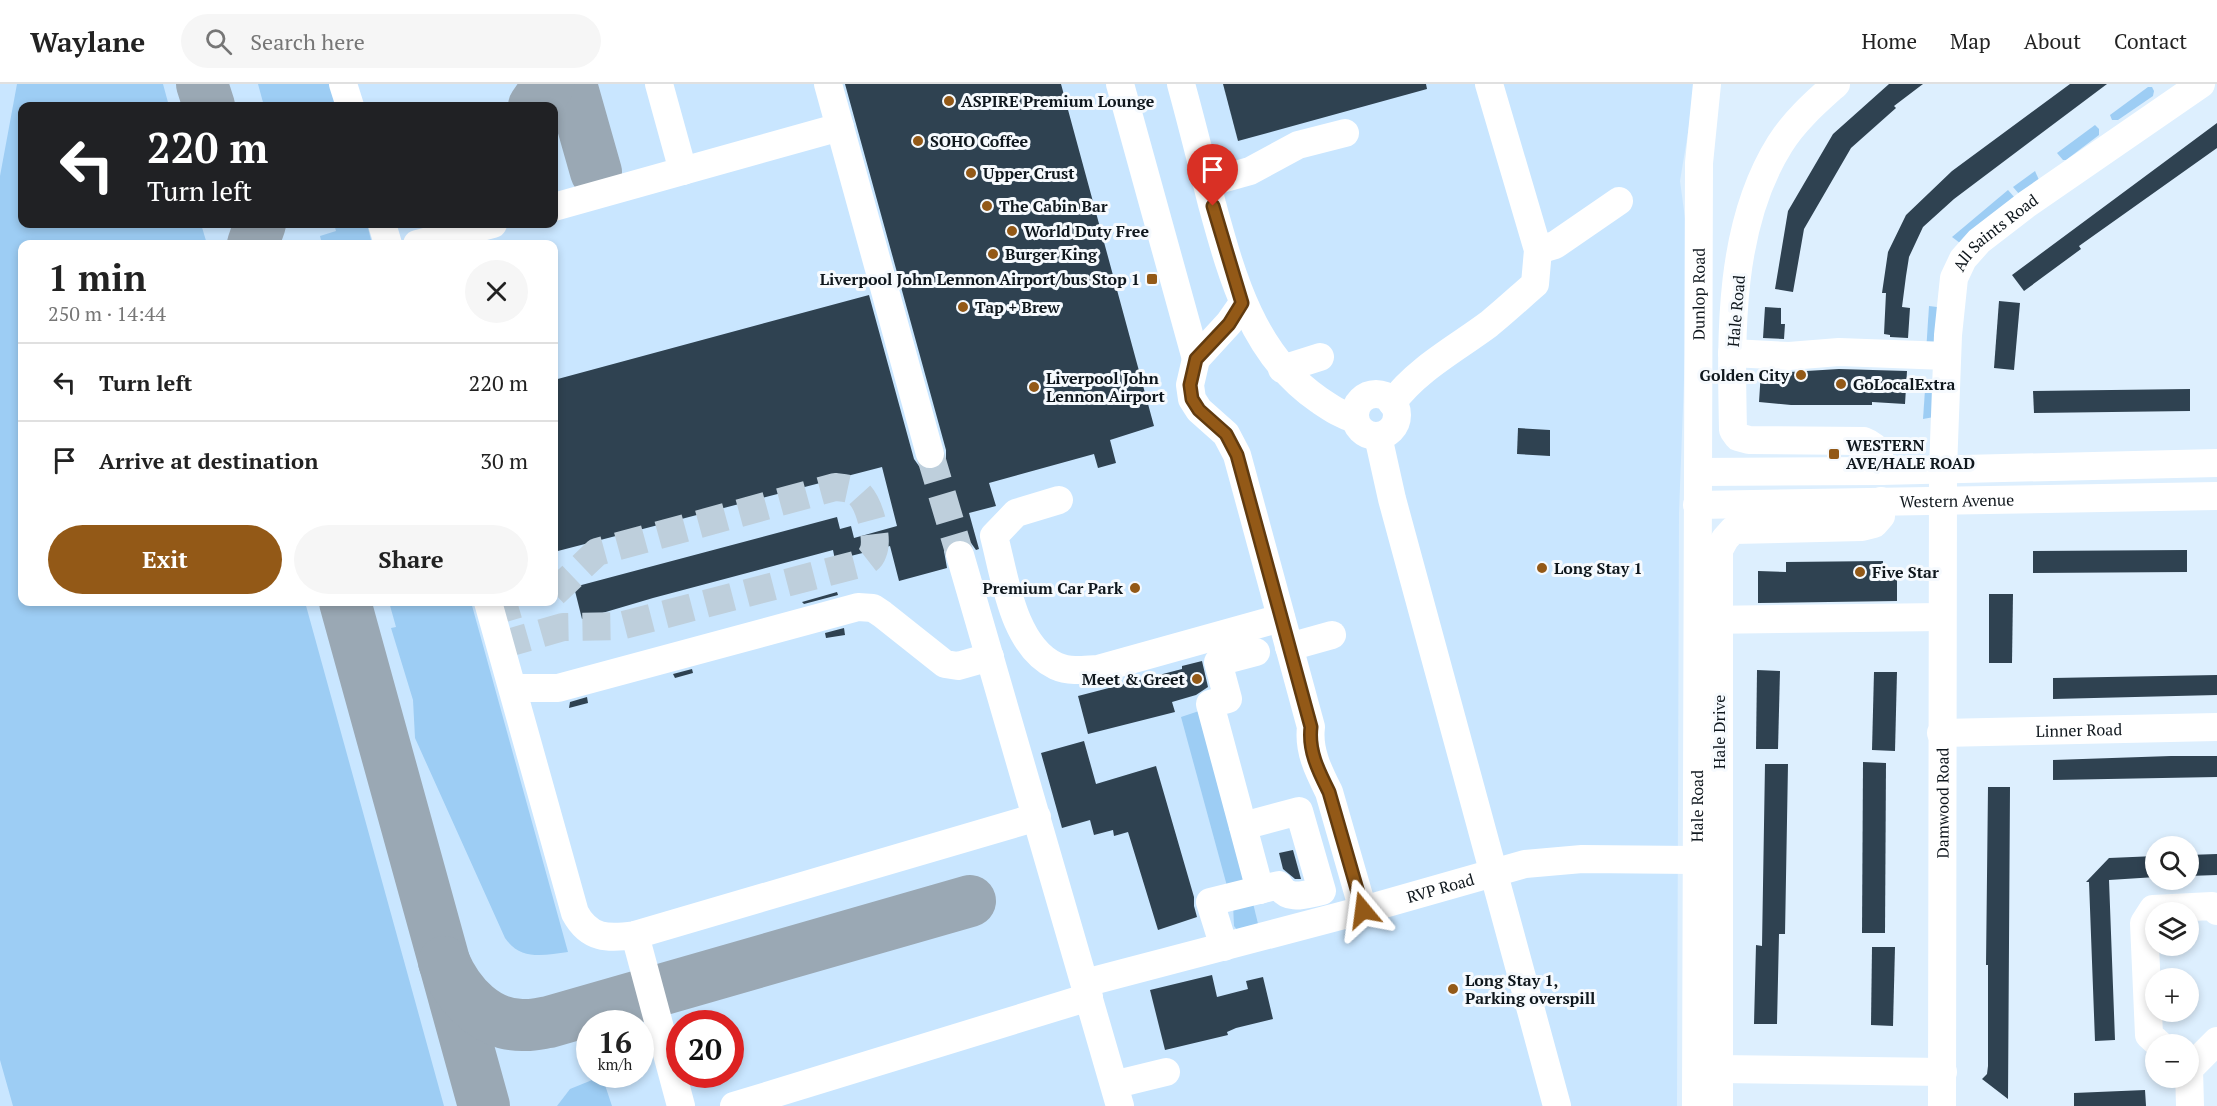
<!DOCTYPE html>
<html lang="en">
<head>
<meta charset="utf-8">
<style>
  body { margin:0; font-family:"PT Serif",serif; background:#f6f6f6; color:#222; height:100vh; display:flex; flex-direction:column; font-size:22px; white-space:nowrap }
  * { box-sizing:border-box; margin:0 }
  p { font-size:20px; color:#767676 }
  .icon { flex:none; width:33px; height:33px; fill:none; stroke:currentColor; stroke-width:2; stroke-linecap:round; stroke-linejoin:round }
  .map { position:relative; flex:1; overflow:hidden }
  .panel { position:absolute; left:18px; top:156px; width:540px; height:366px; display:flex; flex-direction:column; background:#fff; border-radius:12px; box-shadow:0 3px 9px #0003 }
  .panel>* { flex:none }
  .guide { position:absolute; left:18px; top:18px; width:540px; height:126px; border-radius:12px; box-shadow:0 3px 9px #0003; background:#202124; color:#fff; overflow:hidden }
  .controls { position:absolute; left:2145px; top:752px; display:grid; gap:12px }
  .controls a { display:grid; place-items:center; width:54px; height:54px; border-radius:50%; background:#fff; box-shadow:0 3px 9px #0003; font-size:30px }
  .speed { position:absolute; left:576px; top:926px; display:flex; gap:12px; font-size:30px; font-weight:700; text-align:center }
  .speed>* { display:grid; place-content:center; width:78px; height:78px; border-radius:50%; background:#fff; box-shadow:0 3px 9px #0003; line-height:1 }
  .speed small { font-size:15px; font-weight:400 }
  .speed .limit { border:9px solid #d22; background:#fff; color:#111 }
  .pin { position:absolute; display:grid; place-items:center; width:51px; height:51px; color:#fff; margin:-62px -26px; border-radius:50% 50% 50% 0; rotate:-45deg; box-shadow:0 0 6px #0007 }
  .pin .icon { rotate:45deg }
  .me { position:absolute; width:66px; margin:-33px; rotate:344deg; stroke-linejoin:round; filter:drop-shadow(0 0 4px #0008) }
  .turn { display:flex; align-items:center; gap:21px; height:126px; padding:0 30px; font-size:27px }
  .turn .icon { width:78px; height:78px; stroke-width:2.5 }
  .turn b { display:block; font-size:42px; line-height:51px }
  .round { display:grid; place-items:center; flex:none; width:63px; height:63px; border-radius:32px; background:#f6f6f6 }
  .headline { display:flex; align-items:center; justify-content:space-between; height:102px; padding:0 30px }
  h1 { font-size:36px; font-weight:600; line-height:45px }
  .action { display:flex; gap:12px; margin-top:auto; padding:12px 30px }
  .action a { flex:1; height:69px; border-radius:36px; background:#935917; color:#fff; font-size:24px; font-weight:600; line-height:69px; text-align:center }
  .action a+a { background:#f6f6f6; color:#222 }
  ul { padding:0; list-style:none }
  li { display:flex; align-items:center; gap:18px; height:78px; padding:0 30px; border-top:2px solid #e0e0e0 }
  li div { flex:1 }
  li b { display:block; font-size:22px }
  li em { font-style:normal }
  header { display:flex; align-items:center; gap:36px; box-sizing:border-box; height:84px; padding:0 30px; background:#fff; border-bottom:2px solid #e0e0e0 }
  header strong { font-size:28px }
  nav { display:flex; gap:33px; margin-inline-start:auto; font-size:21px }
  .search { width:420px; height:54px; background:#f6f6f6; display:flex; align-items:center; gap:15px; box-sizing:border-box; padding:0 21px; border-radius:33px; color:#767676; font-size:22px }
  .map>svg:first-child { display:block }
</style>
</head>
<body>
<header>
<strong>Waylane</strong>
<div class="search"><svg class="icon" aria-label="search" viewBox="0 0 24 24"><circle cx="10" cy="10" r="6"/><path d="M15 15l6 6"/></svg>Search here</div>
<nav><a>Home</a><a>Map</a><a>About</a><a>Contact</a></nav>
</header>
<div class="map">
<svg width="2217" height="1022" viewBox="0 0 2217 1022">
  <rect width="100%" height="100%" fill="#ddeffe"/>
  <path fill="#c9e6ff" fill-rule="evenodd" d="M0,0H1696L1680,97L1689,164L1679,429L1677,1022H0ZM22,22H554V140H22ZM22,160H554V518H22ZM590,939H640V990H590ZM680,939H730V990H680Z"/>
  <g fill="#9dcdf4">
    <polygon points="17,0 163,0 169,22 22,22 22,140 201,140 207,160 22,160 22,518 305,518 444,1022 13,1022 0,976 0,92"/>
    <polygon points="258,0 330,0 337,22 264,22"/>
    <polygon points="2148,3 2152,3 2154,7 2153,12 2118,36 2112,36 2110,31"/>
    <polygon points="2095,41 2099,45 2099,51 2066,76 2063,76 2057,69"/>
    <polygon points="2035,87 2039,96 2020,111 2013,103"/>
    <polygon points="2008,106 2015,114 1960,159 1952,153"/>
    <polygon points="334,140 367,140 372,160 320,160 322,160 320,152 336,147"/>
    <polygon points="1929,222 1937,223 1938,258 1926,268"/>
    <polygon points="1925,306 1933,308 1934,333 1923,335"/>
    <path d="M389,518H471L568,868C544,871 521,877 505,854L415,654L413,616L391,544L396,543Z"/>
    <polygon points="1202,626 1247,796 1227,802 1181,633"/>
    <polygon points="1252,815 1260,848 1242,852 1234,842 1233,820"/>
    <polygon points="602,992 612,1022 557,1022 570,1005"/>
  </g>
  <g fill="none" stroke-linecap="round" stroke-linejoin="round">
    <g stroke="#9aa8b4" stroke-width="52">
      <polyline points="202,0 209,22"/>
      <polyline points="571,0 596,88"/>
      <polyline points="534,22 549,0"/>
      <polyline points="253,160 260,140"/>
      <polyline points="345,518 484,1022"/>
      <path d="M444,878C458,911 487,943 526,941C534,941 542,939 549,938L970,817"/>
    </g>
  </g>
  <g fill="#2f4251">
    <polygon points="845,0 1061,0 1154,342 1110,356 1116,379 1098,384 1094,370 989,399 996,422 969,429 979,465 976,466 971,459 964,455 955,455 948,460 944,467 947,484 899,497 890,462 835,476 833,466 653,514 582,535 574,503 837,433 840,445 851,442 854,454 897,442 882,383 554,468 554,296 869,211 914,375 919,382 926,386 935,386 942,381 946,375 946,366"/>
    <polygon points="1223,0 1426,0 1427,5 1238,57"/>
    <polygon points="1889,0 1923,0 1894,22 1896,24 1851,64 1804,145 1793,208 1775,205 1788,127 1833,50"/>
    <polygon points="2070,0 2107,0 1954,115 1923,143 1909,173 1906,192 1902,223 1910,224 1908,254 1890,253 1890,251 1884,250 1886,209 1882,209 1888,168 1906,131 1952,87"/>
    <polygon points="2217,39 2217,64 2079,162 2081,165 2024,207 2012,191"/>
    <polygon points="1999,217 2020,219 2014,286 1994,284"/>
    <polygon points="1765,223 1781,224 1781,240 1785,240 1784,255 1763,254"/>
    <polygon points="1839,285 1907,287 1905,320 1872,318 1872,321 1791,321 1759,318 1761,287 1790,288"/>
    <polygon points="2190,305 2190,327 2034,329 2033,307"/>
    <polygon points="1518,344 1550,346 1550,372 1517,370"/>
    <polygon points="2187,466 2187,488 2033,489 2033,467"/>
    <polygon points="1883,477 1883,485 1897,485 1897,517 1758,519 1758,487 1786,488 1786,478"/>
    <polygon points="837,508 838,511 804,520 802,518"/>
    <polygon points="1989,510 2013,510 2012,579 1989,579"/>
    <polygon points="844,544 845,551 826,554 825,549"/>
    <polygon points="1202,577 1208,603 1196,611 1172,618 1175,628 1088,650 1078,612 1182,585 1182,582"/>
    <polygon points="692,585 693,589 675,594 673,590"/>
    <polygon points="1757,586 1780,587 1778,665 1756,665"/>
    <polygon points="1874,588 1897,588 1895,667 1872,666"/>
    <polygon points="2217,591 2217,611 2053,615 2053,594"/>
    <polygon points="587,613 588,619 569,624 570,618"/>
    <polygon points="1084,657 1096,700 1156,682 1194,813 1194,822 1197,833 1158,846 1128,748 1114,752 1113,746 1094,751 1090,736 1062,744 1041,669"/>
    <polygon points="2171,672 2217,672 2217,693 2053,696 2053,676"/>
    <polygon points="1863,678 1886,679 1885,849 1862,849"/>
    <polygon points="1765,680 1788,680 1785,850 1779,850 1777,940 1754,940 1756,861 1762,862"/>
    <polygon points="1988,703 2010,703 2008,1015 1982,995 1987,990 1988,982 1988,881 1986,881"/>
    <polygon points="1293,766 1301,795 1295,795 1283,785 1279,769"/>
    <polygon points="2217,770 2217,791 2188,792 2188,771"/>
    <polygon points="2156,772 2156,793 2109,796 2115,956 2095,957 2089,798 2086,798 2109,774"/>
    <polygon points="1872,863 1895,863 1893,942 1871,941"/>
    <polygon points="1212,891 1217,913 1248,905 1246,897 1263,893 1273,935 1236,944 1227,948 1228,951 1165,966 1150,906"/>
    <polygon points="2145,1006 2146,1022 2074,1022 2074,1009"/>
  </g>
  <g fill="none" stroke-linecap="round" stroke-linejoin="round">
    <g stroke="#becfdc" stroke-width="28" stroke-dasharray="28 14" stroke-linecap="butt">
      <polyline points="930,370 960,471"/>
      <polyline points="491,528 525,518"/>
      <path d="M501,561L563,543L620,542L855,481C863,479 870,477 873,468C879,455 869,418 858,409C851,404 843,404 835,403L597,468L554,509"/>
    </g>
    <g stroke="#fff" stroke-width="28">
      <polyline points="343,0 350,22"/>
      <polyline points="659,0 683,87"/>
      <polyline points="828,0 930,370"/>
      <polyline points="1120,0 1196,275"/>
      <path d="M1181,0C1192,40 1202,80 1212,120C1232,193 1253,271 1319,316C1331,324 1341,331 1355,335"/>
      <path d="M1836,0C1816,18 1795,36 1780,60C1728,143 1731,251 1733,346L1738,353L1749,356L1864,357C1880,363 1880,372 1881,387"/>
      <polyline points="1207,99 1250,87 1298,61 1345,49"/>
      <polyline points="554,123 840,43"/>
      <polyline points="382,140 388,160"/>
      <polyline points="417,160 493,140"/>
      <polyline points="1538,166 1555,161 1619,117"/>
      <path d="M1243,219L1229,239L1196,275L1190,301L1192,315L1199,326L1226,350L1237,371L1311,643C1308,667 1319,688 1329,708L1363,826"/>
      <polyline points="1732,269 1789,272 1839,268 1947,272"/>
      <polyline points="1282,285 1320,273"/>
      <circle cx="1376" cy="331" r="21"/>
      <path d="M1392,319C1417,285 1457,264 1489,240C1505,227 1520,213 1535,200L1538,166L1489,0"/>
      <polyline points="1378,352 1392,415 1557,1022"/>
      <polyline points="1698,388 1881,387 2217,379"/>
      <path d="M1059,416L1016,429L994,452C1005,494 1013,562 1056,582C1069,588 1085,586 1098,585L1281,534"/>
      <path id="s1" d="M1697,421L2217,412"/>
      <polyline points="960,471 1120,1022"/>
      <path d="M488,518L575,829C589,855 608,855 635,851L1037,733"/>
      <polyline points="1702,536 1942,533"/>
      <polyline points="1289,563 1332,551"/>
      <polyline points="1256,568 1218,578 1228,615 1210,620 1260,806"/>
      <polyline points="513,604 558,604 858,523 873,524 882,530 945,580 958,582 990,573"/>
      <path id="s2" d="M1941,649L2217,643"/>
      <polyline points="635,851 681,1022"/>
      <path d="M1224,863L1210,818L1279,801C1288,818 1306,810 1322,807L1299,727L1243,742"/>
      <path id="s3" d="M1085,899L1363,826L1525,780L1582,775L1695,776"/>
      <polyline points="2159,960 2149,951 2144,839 2153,825 2212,822 2217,827"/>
      <polyline points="1718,985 1943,988"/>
      <polyline points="1116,1003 1125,998 1166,988"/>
      <polyline points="734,1022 1089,913"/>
      <path id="s4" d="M1696,1022L1699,79L1707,0"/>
      <polyline points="1719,1022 1719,466 1725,455 1733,446 1862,443 1874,440 1881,432 1881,417"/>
      <path id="s5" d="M1942,1022L1943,385L1948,251L1954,194L1963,175L1979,157L2027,120L2201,0"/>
      <polyline points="2190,1022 2189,985 2217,957"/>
    </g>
  </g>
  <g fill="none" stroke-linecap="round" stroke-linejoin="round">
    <g stroke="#603a0f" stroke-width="15">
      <path id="route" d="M1213,122L1242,219L1229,240L1196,275L1190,301L1192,315L1199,326L1226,350L1237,371L1311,643C1308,667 1319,688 1329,708L1363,826"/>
    </g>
    <use href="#route" stroke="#935917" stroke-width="10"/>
  </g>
  <g fill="#935917" stroke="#f6fafe" stroke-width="2">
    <circle cx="949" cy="17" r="6"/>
    <circle cx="918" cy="57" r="6"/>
    <circle cx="971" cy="89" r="6"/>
    <circle cx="987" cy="122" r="6"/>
    <circle cx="1012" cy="147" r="6"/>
    <circle cx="993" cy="170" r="6"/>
    <rect x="1146" y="189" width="12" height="12" rx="3"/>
    <circle cx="963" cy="223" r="6"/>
    <circle cx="1801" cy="291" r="6"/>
    <circle cx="1841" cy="300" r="6"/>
    <circle cx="1034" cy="303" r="6"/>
    <rect x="1828" y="364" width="12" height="12" rx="3"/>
    <circle cx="1542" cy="484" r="6"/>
    <circle cx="1860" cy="488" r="6"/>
    <circle cx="1135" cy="504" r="6"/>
    <circle cx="1197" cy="595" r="6"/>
    <circle cx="1453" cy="905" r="6"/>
  </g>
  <g text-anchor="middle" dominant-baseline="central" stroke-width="6" stroke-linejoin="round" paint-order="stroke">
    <g font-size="16" font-weight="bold" fill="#0f171d" stroke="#f6fafe" text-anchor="start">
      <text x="961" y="17">ASPIRE Premium Lounge</text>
      <text x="930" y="57">SOHO Coffee</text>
      <text x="983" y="89">Upper Crust</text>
      <text x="999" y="122">The Cabin Bar</text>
      <text x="1024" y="147">World Duty Free</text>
      <text x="1005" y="170">Burger King</text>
      <text x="1140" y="195" text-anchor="end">Liverpool John Lennon Airport/bus Stop 1</text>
      <text x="975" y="223">Tap + Brew</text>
      <text x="1789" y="291" text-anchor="end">Golden City</text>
      <text x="1046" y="294">Liverpool John<tspan x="1046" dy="18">Lennon Airport</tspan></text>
      <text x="1853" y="300">GoLocalExtra</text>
      <text x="1846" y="361">WESTERN<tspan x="1846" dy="18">AVE/HALE ROAD</tspan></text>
      <text x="1554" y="484">Long Stay 1</text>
      <text x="1872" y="488">Five Star</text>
      <text x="1123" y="504" text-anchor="end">Premium Car Park</text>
      <text x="1185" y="595" text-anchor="end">Meet &amp; Greet</text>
      <text x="1465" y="896">Long Stay 1,<tspan x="1465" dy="18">Parking overspill</tspan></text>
    </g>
    <g font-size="16" fill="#0f171d" stroke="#f6fafe">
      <text stroke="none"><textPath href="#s5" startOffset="891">All Saints Road</textPath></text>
      <text stroke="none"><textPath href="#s4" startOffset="812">Dunlop Road</textPath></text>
      <text transform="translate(1736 227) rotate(-85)">Hale Road</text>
      <text stroke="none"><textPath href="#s1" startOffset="260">Western Avenue</textPath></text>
      <text stroke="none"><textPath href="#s2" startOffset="138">Linner Road</textPath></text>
      <text transform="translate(1719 648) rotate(-90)">Hale Drive</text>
      <text stroke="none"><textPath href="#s5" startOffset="303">Damwood Road</textPath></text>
      <text stroke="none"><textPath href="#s4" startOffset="300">Hale Road</textPath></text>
      <text stroke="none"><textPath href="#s3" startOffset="368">RVP Road</textPath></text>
    </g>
  </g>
</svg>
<div class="controls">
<a><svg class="icon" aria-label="search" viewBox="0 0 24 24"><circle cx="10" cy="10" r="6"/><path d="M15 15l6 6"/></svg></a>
<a><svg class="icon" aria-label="layers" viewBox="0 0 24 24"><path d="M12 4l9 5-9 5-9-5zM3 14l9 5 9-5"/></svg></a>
<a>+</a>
<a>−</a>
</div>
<div class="speed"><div>16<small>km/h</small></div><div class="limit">20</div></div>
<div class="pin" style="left:1213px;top:122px;background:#d93025"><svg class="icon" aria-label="arrive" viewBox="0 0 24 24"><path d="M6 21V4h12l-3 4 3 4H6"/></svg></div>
<svg class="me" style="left:1363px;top:826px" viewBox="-20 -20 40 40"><path d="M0-17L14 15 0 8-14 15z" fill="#935917" stroke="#fff" stroke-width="4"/></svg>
<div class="guide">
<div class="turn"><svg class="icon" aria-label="left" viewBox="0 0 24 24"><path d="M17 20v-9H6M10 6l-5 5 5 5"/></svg><div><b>220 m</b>Turn left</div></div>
</div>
<section class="panel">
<div class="headline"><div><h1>1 min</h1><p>250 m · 14:44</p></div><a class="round"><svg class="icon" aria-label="close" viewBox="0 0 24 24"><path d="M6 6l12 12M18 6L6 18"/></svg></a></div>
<ul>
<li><svg class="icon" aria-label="left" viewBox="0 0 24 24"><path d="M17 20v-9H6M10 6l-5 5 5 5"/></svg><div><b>Turn left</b></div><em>220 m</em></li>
<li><svg class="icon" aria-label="arrive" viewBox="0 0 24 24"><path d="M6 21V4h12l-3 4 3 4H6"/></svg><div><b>Arrive at destination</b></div><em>30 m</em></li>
</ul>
<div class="action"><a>Exit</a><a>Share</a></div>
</section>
</div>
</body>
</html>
